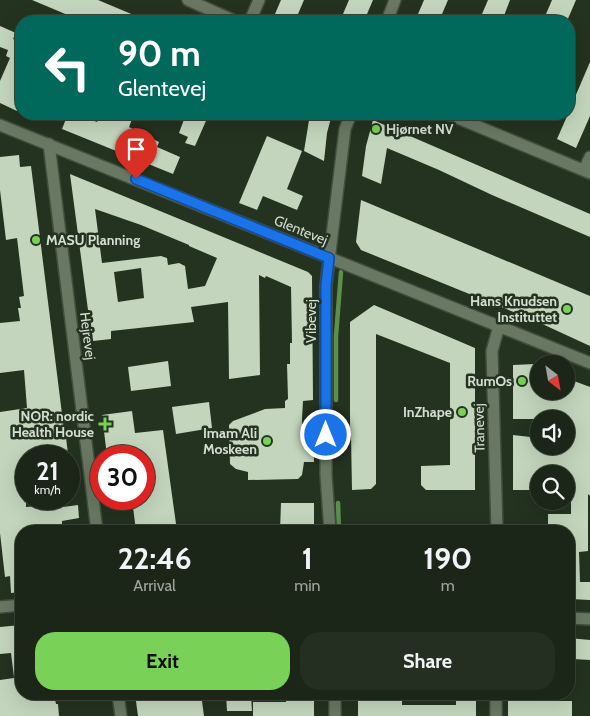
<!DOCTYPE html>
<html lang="en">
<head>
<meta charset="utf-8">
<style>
  body { margin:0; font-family:Cabin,sans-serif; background:#242e21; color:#f1f3f6; height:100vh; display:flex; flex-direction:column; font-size:19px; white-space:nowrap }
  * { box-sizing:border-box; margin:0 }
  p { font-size:16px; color:#a0a5a2 }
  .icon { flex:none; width:28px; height:28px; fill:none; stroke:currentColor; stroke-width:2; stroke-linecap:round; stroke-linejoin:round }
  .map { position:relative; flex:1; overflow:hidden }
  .drawer { position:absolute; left:15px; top:525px; width:560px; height:175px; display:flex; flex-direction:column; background:#1b2618; border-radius:20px; box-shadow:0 5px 20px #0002,0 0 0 1px #394337 }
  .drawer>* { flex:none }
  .hud { position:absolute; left:15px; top:15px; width:560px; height:105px; border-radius:20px; box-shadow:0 5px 20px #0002,0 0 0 1px #394337; background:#00695c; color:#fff; overflow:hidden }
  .needle { width:32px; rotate:149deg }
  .controls { position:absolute; left:530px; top:355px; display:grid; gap:10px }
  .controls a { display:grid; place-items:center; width:45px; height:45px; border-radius:50%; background:#1b2618; box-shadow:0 5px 20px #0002,0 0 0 1px #394337; font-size:25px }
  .speed { position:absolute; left:15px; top:445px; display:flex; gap:10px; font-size:25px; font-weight:700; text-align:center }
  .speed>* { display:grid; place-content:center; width:65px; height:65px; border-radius:50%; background:#1b2618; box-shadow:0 5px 20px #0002,0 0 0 1px #394337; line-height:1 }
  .speed small { font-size:12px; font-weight:400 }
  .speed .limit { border:8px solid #d22; background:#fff; color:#111 }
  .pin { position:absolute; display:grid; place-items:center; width:42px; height:42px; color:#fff; margin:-51px -21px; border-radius:50% 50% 50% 0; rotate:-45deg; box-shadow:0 0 5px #0007 }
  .pin .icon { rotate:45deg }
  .me { position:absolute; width:55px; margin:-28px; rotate:0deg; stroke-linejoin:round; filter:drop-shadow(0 0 4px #0008) }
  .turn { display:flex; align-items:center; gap:18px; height:105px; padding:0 20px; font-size:22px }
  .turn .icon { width:65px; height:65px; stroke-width:2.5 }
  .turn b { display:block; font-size:35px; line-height:42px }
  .eta { display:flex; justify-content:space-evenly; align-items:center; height:85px; text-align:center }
  .eta b { font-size:30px; font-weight:700; line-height:35px }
  .primary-button { display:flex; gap:10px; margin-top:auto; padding:10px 20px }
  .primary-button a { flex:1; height:58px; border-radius:20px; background:#7ad157; color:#111; font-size:20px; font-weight:700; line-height:58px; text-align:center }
  .primary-button a+a { background:#242e21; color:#f1f3f6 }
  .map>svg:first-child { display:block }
</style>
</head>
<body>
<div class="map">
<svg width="590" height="716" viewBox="0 0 590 716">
  <rect width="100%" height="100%" fill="#243220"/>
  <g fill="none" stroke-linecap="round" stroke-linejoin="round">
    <g stroke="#5d8e4b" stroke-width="4.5">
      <polyline points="336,400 336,336 341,272"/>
      <polyline points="338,503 339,531"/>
    </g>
  </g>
  <g fill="#c3d5bd" fill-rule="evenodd">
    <polygon points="32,0 98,0 148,21 82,21"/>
    <polygon points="281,0 304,0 295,21 272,21"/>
    <polygon points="349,0 373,0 364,21 340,21"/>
    <polygon points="424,0 448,0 439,21 415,21"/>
    <polygon points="488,0 510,0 502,21 479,21"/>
    <polygon points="552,0 576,0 567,21 543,21"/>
    <polygon points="0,26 16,33 13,39 18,41 21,34 21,100 17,111 0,103 0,81 10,58 6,56 8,50 0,47"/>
    <polygon points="590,62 590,116 576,148 557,139 568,114 569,114 569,111"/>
    <polygon points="68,114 75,114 97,122 101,114 134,114 129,127 159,142 157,147 180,157 173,174 62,129"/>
    <polygon points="186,114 209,114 195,146 185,143 188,137 179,133"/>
    <polygon points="310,114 332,114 327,133 324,161 304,151"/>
    <polygon points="373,120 590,214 590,237 492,195 439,170 387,148 381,184 362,176 366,146"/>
    <polygon points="267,136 302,151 287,189 303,196 297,210 263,196 257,210 239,203"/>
    <polygon points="19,155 20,167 31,166 64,430 65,429 68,454 54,456 26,456 26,507 41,506 41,510 78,505 79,518 62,521 62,524 55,525 55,531 21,531 21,592 11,593 10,576 5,577 0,533 0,412 27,408 24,370 0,373 0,323 20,321 18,308 21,308 19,297 24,296 17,238 6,240 0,190 0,157"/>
    <path d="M70,174L308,272L312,276L313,400L303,401L302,419V426H313L314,462H304L302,475L298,479L248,480V472L236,469L230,464L229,425L233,421L265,409L285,408V401L288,399L287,364H290V343H292L291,287L266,276L265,278L259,275L260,375L229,379L228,302L191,307L194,322L111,331V339L93,341L89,310H88ZM95,209L141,225L189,245V246L217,258L205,286L188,289L185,266L179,263L168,265L167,258L161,256L102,263ZM141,268L144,298L118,302L114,272Z"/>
    <polygon points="361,200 590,296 590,346 538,322 361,250 356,242"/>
    <polygon points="374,305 475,348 475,490 426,490 421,485 421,466 450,465 450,363 376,334 376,484 371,489 352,490 351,436 350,436 350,322"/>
    <polygon points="168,361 171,386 131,391 128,367"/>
    <polygon points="535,364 536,391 566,391 566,378 590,387 590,496 588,494 588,551 579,552 580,582 590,582 590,600 570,599 570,596 569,596 569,531 548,531 548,514 571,514 571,490 566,490 566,474 539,474 539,490 513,490 513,435 539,438 539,446 566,446 566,419 513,419 513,365"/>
    <polygon points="209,402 212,428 176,434 172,407"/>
    <polygon points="132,411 135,433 163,430 177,531 136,531 132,499 144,499 144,456 107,456 102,415"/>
    <polygon points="281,503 314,503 314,531 280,531"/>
    <polygon points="21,625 21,676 14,677 11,653 0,654 0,627"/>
    <polygon points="569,638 590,640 590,660 573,659 573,657 569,657"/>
    <polygon points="21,677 21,694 54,694 56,704 58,704 59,716 0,716 0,680"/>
    <polygon points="135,694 201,694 204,716 138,716"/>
    <polygon points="226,694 251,694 252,711 227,711"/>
    <polygon points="286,694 314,694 314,716 253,716 253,702 286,702"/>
    <polygon points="358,694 402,694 402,705 456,705 456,694 476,694 476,716 358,716"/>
    <polygon points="508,694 533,694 533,701 572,701 572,716 508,716"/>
  </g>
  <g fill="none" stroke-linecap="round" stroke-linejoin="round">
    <g stroke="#414d3d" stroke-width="14">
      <g id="street">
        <polyline points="188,0 235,21"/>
        <polyline points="250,21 259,0"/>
        <polyline points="387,21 395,0"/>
        <polyline points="448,114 590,173"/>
        <polyline points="0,125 590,363"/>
        <polyline points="49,144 97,531"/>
        <polyline points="584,170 590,157"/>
        <polyline points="330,531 326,475 326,285 345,129 351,114"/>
        <polyline points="497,531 492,351 499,326"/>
        <polyline points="0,607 21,605"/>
        <polyline points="569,618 590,619"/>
        <polyline points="118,694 121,716"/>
        <polyline points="335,694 335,716"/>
        <polyline points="496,716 496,694"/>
      </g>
    </g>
    <use href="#street" stroke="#687862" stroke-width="11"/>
  </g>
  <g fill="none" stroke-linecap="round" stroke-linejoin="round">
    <g stroke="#114b97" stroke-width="12">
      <polyline id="route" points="136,179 329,258 326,285 326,435"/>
    </g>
    <use href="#route" stroke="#1a73e8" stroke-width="9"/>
  </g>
  <g fill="#7ad157" stroke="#243220" stroke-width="2">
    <circle cx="376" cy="129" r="5"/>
    <circle cx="36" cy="240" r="5"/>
    <circle cx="567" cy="309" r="5"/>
    <circle cx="522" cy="381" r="5"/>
    <circle cx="462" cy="412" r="5"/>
    <path d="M102.5 416.5h5v5h5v5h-5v5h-5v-5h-5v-5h5z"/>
    <circle cx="267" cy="441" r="5"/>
  </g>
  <g text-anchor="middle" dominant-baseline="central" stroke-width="5" stroke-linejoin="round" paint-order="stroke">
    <g font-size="14" font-weight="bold" fill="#d5ded2" stroke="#243220" text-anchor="end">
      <text x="386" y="129" text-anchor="start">Hjørnet NV</text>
      <text x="46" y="240" text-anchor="start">MASU Planning</text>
      <text x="557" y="301">Hans Knudsen<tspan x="557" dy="16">Instituttet</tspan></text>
      <text x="512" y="381">RumOs</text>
      <text x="452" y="412">InZhape</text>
      <text x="94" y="416">NOR: nordic<tspan x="94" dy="16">Health House</tspan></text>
      <text x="257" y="433">Imam Ali<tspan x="257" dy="16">Moskeen</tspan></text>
    </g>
    <g font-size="14" fill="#d5ded2" stroke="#243220">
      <text transform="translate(301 230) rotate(22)">Glentevej</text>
      <text transform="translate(311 321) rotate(-90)">Vibevej</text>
      <text transform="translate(88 336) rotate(83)">Hejrevej</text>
      <text transform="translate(479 428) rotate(-91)">Tranevej</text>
    </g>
  </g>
</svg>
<div class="controls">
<a><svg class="needle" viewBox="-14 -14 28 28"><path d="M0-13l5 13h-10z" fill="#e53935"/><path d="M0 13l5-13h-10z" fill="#a0a5a2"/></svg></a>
<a><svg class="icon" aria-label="sound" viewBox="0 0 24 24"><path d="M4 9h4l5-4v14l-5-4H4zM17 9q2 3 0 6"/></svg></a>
<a><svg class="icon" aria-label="search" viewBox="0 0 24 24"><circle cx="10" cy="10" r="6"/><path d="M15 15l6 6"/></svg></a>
</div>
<div class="speed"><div>21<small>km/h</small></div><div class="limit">30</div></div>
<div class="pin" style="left:136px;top:179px;background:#d93025"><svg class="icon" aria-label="arrive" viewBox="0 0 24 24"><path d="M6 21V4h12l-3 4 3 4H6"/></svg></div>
<svg class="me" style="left:326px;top:435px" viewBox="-20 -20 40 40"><circle r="17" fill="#1a73e8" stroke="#fff" stroke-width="3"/><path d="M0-11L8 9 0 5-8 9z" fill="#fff"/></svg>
<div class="hud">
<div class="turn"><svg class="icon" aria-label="left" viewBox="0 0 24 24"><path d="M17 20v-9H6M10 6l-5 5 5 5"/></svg><div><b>90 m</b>Glentevej</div></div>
</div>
<section class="drawer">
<div class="eta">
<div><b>22:46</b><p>Arrival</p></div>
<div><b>1</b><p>min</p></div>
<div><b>190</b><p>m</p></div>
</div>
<div class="primary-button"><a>Exit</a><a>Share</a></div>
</section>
</div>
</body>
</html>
